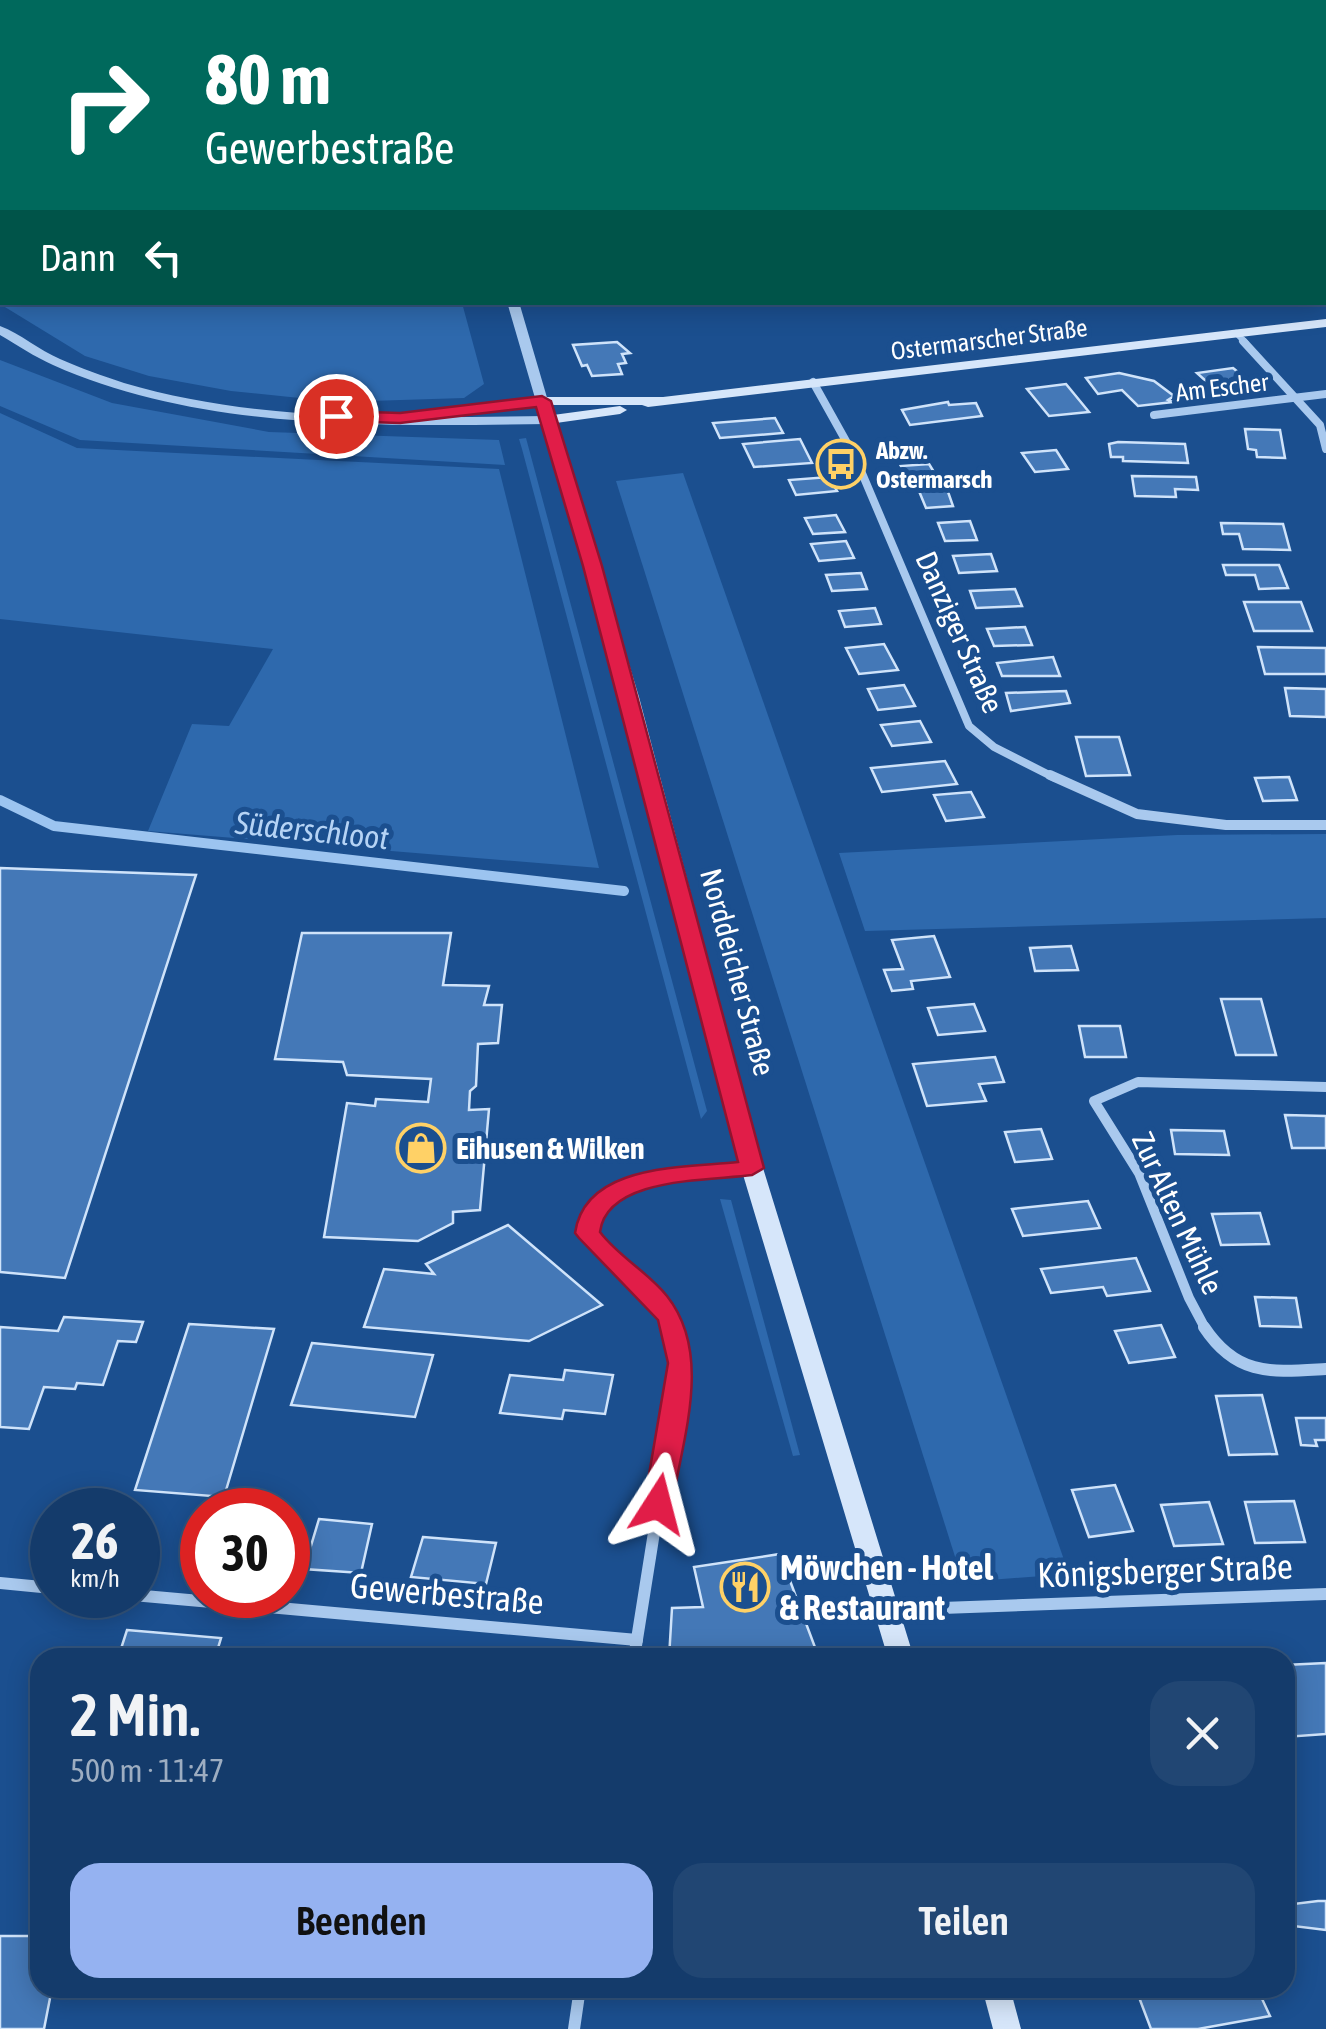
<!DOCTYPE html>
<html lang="de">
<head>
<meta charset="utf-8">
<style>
  body { margin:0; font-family:"Asap Condensed",sans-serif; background:#214673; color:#f1f3f6; height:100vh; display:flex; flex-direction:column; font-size:38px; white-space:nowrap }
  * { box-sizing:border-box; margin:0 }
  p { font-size:32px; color:#9dadc1 }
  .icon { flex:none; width:55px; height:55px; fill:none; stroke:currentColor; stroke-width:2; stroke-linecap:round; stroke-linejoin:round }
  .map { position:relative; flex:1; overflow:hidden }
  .sheet { position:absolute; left:30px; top:1648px; width:1265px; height:350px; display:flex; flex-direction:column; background:#143b6b; border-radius:30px; box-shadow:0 5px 25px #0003,0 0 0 2px #33557e }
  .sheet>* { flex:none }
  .banner { position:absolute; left:0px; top:0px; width:1328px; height:305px; box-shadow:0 5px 25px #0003,0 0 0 2px #33557e; background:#00695c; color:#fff; overflow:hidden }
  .speed { position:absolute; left:30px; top:1488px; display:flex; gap:20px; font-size:50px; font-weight:700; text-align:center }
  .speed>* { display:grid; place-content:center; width:130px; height:130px; border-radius:50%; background:#143b6b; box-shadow:0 5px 25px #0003,0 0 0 2px #33557e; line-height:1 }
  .speed small { font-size:25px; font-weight:400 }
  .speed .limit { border:15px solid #d22; background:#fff; color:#111 }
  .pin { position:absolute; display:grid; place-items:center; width:85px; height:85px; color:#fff; margin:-42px; border:5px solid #fff; border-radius:50%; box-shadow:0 2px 10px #0007 }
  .me { position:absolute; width:110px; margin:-55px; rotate:9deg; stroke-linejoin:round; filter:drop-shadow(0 0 8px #0008) }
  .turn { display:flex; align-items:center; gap:35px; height:210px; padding:0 40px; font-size:45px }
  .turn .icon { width:130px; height:130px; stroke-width:2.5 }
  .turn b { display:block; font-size:70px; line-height:85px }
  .then { display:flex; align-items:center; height:95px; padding:0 40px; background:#0003; gap:20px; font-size:38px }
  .round { display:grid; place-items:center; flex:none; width:105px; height:105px; border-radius:30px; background:#214673 }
  .headline { display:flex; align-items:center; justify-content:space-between; height:170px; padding:0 40px }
  h1 { font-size:60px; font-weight:600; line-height:75px }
  .action { display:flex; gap:20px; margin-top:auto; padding:20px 40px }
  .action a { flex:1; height:115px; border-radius:30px; background:#95b2f1; color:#111; font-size:40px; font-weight:600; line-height:115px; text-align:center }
  .action a+a { background:#214673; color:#f1f3f6 }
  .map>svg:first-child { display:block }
</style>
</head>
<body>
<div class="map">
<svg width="1326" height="2029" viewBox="0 0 1326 2029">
  <rect width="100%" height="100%" fill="#1b4f8f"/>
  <g fill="#2e69ad">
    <polygon points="0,0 382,0 383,2 2,2 0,73"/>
    <polygon points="0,83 2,302 462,303 484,384 464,398 338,402 231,391 149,376 85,356 0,304"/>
    <polygon points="0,360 112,403 269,432 499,440 505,465 80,440 0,406"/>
    <polygon points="0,413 77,448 499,469 599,868 148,831 192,724 229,726 273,649 0,619"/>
    <polygon points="526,438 707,1111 701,1119 522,449 519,439"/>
    <polygon points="683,473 1069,1574 963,1582 616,481"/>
    <polygon points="1326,834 1326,918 865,931 839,853 1177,835"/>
    <polygon points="720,1199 731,1200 800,1455 793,1456"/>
  </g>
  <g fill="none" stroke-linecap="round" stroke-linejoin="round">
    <polyline stroke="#9cc4f0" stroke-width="10" points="0,800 54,826 624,891"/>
  </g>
  <g fill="#4478b7" stroke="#cfe3fa" stroke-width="2.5">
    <polygon points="617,342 630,353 622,354 626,363 618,364 622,374 592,376 587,365 582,366 573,345"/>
    <polygon points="1233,368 1244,377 1208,383 1197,373"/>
    <polygon points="1119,373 1154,381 1174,396 1168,400 1173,402 1138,406 1122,390 1098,394 1086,378"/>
    <polygon points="1236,378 1249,390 1215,396 1201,384"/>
    <polygon points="1066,384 1089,412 1049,416 1027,389"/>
    <polygon points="948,402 949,405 976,403 982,416 910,425 902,410"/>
    <polygon points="775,418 783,433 720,438 713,423"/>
    <polygon points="1245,429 1280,430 1285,458 1257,457 1256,450 1248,449"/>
    <polygon points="800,439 812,463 754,467 743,444"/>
    <polygon points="1118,442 1185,444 1188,463 1123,461 1123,457 1111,457 1109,444"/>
    <polygon points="1056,450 1068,469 1035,472 1022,453"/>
    <polygon points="929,464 937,477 909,479 901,466"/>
    <polygon points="1132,476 1196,477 1198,490 1175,489 1176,497 1135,496"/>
    <polygon points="829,477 837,491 796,495 789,480"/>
    <polygon points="947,489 953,506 926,508 919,491"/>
    <polygon points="836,515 845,532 813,534 805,518"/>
    <polygon points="970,521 977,540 945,541 938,523"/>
    <polygon points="1221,523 1283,524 1290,550 1243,549 1239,534 1223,534"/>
    <polygon points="846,541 854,558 819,561 811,544"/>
    <polygon points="991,554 997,571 959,573 953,556"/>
    <polygon points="1223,565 1279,565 1288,588 1259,589 1255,575 1226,575"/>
    <polygon points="861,573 867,589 832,591 826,575"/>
    <polygon points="1015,589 1022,606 976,608 970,591"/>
    <polygon points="1244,602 1301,602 1312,631 1254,631"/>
    <polygon points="875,608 881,624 845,627 839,611"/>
    <polygon points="1025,627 1032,645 994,646 987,629"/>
    <polygon points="884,644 898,670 859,674 846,648"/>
    <polygon points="1258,647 1326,648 1326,674 1265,674"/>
    <polygon points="1053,657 1060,676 1002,676 997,663"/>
    <polygon points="904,685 915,706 878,710 868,689"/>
    <polygon points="1285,688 1326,689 1326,717 1290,716"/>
    <polygon points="1066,691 1070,703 1011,711 1006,693"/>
    <polygon points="920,721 931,742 892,746 881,725"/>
    <polygon points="1076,737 1119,737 1130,775 1086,776"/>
    <polygon points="945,761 957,784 882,792 871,768"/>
    <polygon points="1289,777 1297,800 1263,801 1255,778"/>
    <polygon points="971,792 984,817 946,821 934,795"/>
    <polygon points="0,868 196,875 65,1278 0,1272"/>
    <polygon points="302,933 451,933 443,985 489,986 484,1005 502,1005 498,1043 478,1044 476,1086 470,1091 469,1110 489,1109 480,1210 453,1212 453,1223 418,1241 324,1237 347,1103 375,1106 376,1099 428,1102 431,1079 347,1075 343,1062 275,1059"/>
    <polygon points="934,936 950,977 911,981 913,989 892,991 884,970 903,969 892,940"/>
    <polygon points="1071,946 1078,970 1035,971 1030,948"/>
    <polygon points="1221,999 1261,999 1276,1055 1236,1055"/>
    <polygon points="974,1004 985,1031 938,1035 928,1008"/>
    <polygon points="1079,1026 1120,1026 1126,1057 1085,1057"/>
    <polygon points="995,1057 1004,1082 979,1084 986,1101 927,1106 913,1064"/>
    <polygon points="1285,1115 1326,1116 1326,1148 1292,1148"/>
    <polygon points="1041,1129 1052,1159 1015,1162 1005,1132"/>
    <polygon points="1171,1130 1224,1131 1229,1155 1175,1154"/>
    <polygon points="1088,1201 1100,1228 1023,1236 1012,1209"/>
    <polygon points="1260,1213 1269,1244 1221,1245 1212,1214"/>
    <polygon points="508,1225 602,1305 529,1341 364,1327 384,1269 434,1274 426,1264"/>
    <polygon points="1136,1258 1150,1291 1107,1296 1103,1287 1051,1293 1041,1269"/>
    <polygon points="1255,1297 1296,1298 1301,1327 1260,1326"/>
    <polygon points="64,1317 143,1322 136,1342 118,1341 103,1385 77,1383 75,1389 44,1387 29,1429 0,1427 0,1327 58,1331"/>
    <polygon points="189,1324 274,1329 224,1497 135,1490"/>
    <polygon points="1161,1325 1175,1357 1129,1363 1115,1331"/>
    <polygon points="312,1343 433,1355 415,1417 291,1405"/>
    <polygon points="565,1370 613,1375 605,1414 564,1410 562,1419 500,1413 510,1375 563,1380"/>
    <polygon points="1262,1395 1277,1454 1229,1455 1216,1396"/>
    <polygon points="1296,1418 1326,1418 1326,1440 1315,1440 1317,1446 1301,1445"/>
    <polygon points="1115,1485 1133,1531 1089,1537 1072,1490"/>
    <polygon points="1294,1501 1305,1542 1255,1543 1245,1502"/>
    <polygon points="1209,1502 1223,1544 1174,1546 1161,1505"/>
    <polygon points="319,1519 372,1524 361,1573 304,1569"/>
    <polygon points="423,1537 496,1543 486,1584 411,1577"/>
    <polygon points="780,1554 819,1658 669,1658 672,1608 703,1607 694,1567"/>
    <polygon points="127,1630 221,1638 215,1658 118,1658"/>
    <polygon points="1326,1663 1326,1734 1285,1737 1285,1665"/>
    <polygon points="1318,1901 1326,1901 1326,1930 1285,1925 1285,1905"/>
    <polygon points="0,1936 40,1936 40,1988 52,1988 44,2029 0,2029"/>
    <polygon points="1163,1988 1210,1988 1212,1992 1257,1988 1270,2016 1198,2029 1151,2029 1137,1992"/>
  </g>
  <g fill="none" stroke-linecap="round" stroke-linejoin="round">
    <polyline stroke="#a9c9ee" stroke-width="6" points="1236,333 1246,343"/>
    <g stroke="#a9c9ee" stroke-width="8">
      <polyline points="1243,341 1320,425 1326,449"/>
      <polyline points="813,382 856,459 969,726 994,747 1055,778"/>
      <polyline points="1154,415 1326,394"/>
    </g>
    <g stroke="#a9c9ee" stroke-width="10">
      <polyline points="1050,775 1137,814 1226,825 1326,825"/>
      <polyline points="674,1330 653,1294 588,1233 590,1212 613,1191 648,1180 752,1168"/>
      <polyline points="1206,1330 1189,1298 1139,1173 1094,1101 1138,1082 1326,1087"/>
    </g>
    <g stroke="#a9c9ee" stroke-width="12">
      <path d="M1204,1327C1237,1377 1272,1372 1326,1369"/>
      <polyline points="0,1583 52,1588"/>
      <polyline points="133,1595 637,1640"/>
      <polyline points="887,1610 1326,1594"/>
      <polyline points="634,1658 681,1363 674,1327"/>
      <polyline points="574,2029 580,1988"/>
    </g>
    <g fill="#a9c9ee" fill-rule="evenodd">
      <polygon points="421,0 431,0 432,2 422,2"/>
      <polygon points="507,302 519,302 548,401 542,405 446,415 446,409 451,408 535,398"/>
      <path d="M0,326C21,334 39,350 60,359C80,368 103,376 124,383C260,423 408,418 548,416L554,420L548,424C387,426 203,432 53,365C35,357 17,345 0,335Z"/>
    </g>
    <g fill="#d6e6fa" fill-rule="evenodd">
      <polygon points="1326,319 1326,327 648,407 642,405 551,405 553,415 620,406 627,410 620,414 556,423 639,697 763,1168 914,1658 888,1658 741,1168 621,697 535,401 542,397 663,397"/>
      <polygon points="982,1988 1010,1988 1021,2029 993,2029"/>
    </g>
  </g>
  <path fill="#e11d48" stroke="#92132f" stroke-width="2.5" d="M542,396L551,401L602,566L764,1168L752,1175C707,1181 607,1177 600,1232C619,1257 648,1272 667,1296C713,1354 683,1437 672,1504L668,1511H648L644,1504L668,1363L658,1320L579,1238L575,1233C585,1163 684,1168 738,1162L583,566L536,407L400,423L336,421L328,416L336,411L400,413Z"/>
  <defs>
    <g id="bus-ring" transform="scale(2.5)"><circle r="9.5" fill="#1b4f8f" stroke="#ffd166" stroke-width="1.5"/><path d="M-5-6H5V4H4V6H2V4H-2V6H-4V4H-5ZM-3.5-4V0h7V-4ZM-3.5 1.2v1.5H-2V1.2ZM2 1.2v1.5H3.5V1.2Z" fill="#ffd166"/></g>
    <g id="shop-ring" transform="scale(2.5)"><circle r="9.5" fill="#1b4f8f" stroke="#ffd166" stroke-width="1.5"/><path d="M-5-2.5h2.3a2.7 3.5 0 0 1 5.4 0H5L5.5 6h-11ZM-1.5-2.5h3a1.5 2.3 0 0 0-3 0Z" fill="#ffd166"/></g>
    <g id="restaurant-ring" transform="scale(2.5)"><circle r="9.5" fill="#1b4f8f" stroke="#ffd166" stroke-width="1.5"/><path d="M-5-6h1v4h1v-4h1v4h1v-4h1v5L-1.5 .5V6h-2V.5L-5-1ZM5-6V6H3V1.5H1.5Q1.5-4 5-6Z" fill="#ffd166"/></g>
  </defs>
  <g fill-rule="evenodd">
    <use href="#bus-ring" x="841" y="464"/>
    <use href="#shop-ring" x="421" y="1148"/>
    <use href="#restaurant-ring" x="745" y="1587"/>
  </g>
  <g text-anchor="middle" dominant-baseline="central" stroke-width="10" stroke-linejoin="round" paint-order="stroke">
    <g font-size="25" fill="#fff" stroke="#1b4f8f">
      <text transform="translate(989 339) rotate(-7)">Ostermarscher Straße</text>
      <text transform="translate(1222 387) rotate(-7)">Am Escher</text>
    </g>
    <g font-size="25" font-weight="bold" fill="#fff" stroke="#1b4f8f" text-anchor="start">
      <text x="876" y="450">Abzw.<tspan x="876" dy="29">Ostermarsch</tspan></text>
    </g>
    <g font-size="30" fill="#fff" stroke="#1b4f8f">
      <text transform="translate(960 632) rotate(66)">Danziger Straße</text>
      <text transform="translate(738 972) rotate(75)">Norddeicher Straße</text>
      <text transform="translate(1178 1213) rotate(65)">Zur Alten Mühle</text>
    </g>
    <g font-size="30" font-weight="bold" fill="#fff" stroke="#1b4f8f" text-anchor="start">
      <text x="456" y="1148">Eihusen &amp; Wilken</text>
    </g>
    <g font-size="32" font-style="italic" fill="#b5d3f5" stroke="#1b4f8f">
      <text transform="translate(312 830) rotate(6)">Süderschloot</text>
    </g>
    <g font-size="35" font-weight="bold" fill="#fff" stroke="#1b4f8f" text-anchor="start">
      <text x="780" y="1567">Möwchen - Hotel<tspan x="780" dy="40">&amp; Restaurant</tspan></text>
    </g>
    <g font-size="35" fill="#fff" stroke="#1b4f8f">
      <text transform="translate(1165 1570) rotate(-2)">Königsberger Straße</text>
      <text transform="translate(447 1593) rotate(5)">Gewerbestraße</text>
    </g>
  </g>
</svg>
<div class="speed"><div>26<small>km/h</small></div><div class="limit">30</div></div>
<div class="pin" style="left:336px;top:416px;background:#d93025"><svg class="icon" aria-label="arrive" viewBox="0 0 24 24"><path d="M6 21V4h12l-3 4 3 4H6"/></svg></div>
<svg class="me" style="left:658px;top:1504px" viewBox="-20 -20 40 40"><path d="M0-17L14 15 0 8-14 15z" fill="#e11d48" stroke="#fff" stroke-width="4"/></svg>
<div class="banner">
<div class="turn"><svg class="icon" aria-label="right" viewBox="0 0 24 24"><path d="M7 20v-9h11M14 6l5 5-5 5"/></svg><div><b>80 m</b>Gewerbestraße</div></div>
<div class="then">Dann<svg class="icon" aria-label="left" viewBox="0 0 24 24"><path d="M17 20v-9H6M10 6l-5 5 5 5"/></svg></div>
</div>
<section class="sheet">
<div class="headline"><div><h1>2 Min.</h1><p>500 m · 11:47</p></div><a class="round"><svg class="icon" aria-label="close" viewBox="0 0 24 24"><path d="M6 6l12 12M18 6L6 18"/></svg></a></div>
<div class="action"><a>Beenden</a><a>Teilen</a></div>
</section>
</div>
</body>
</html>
